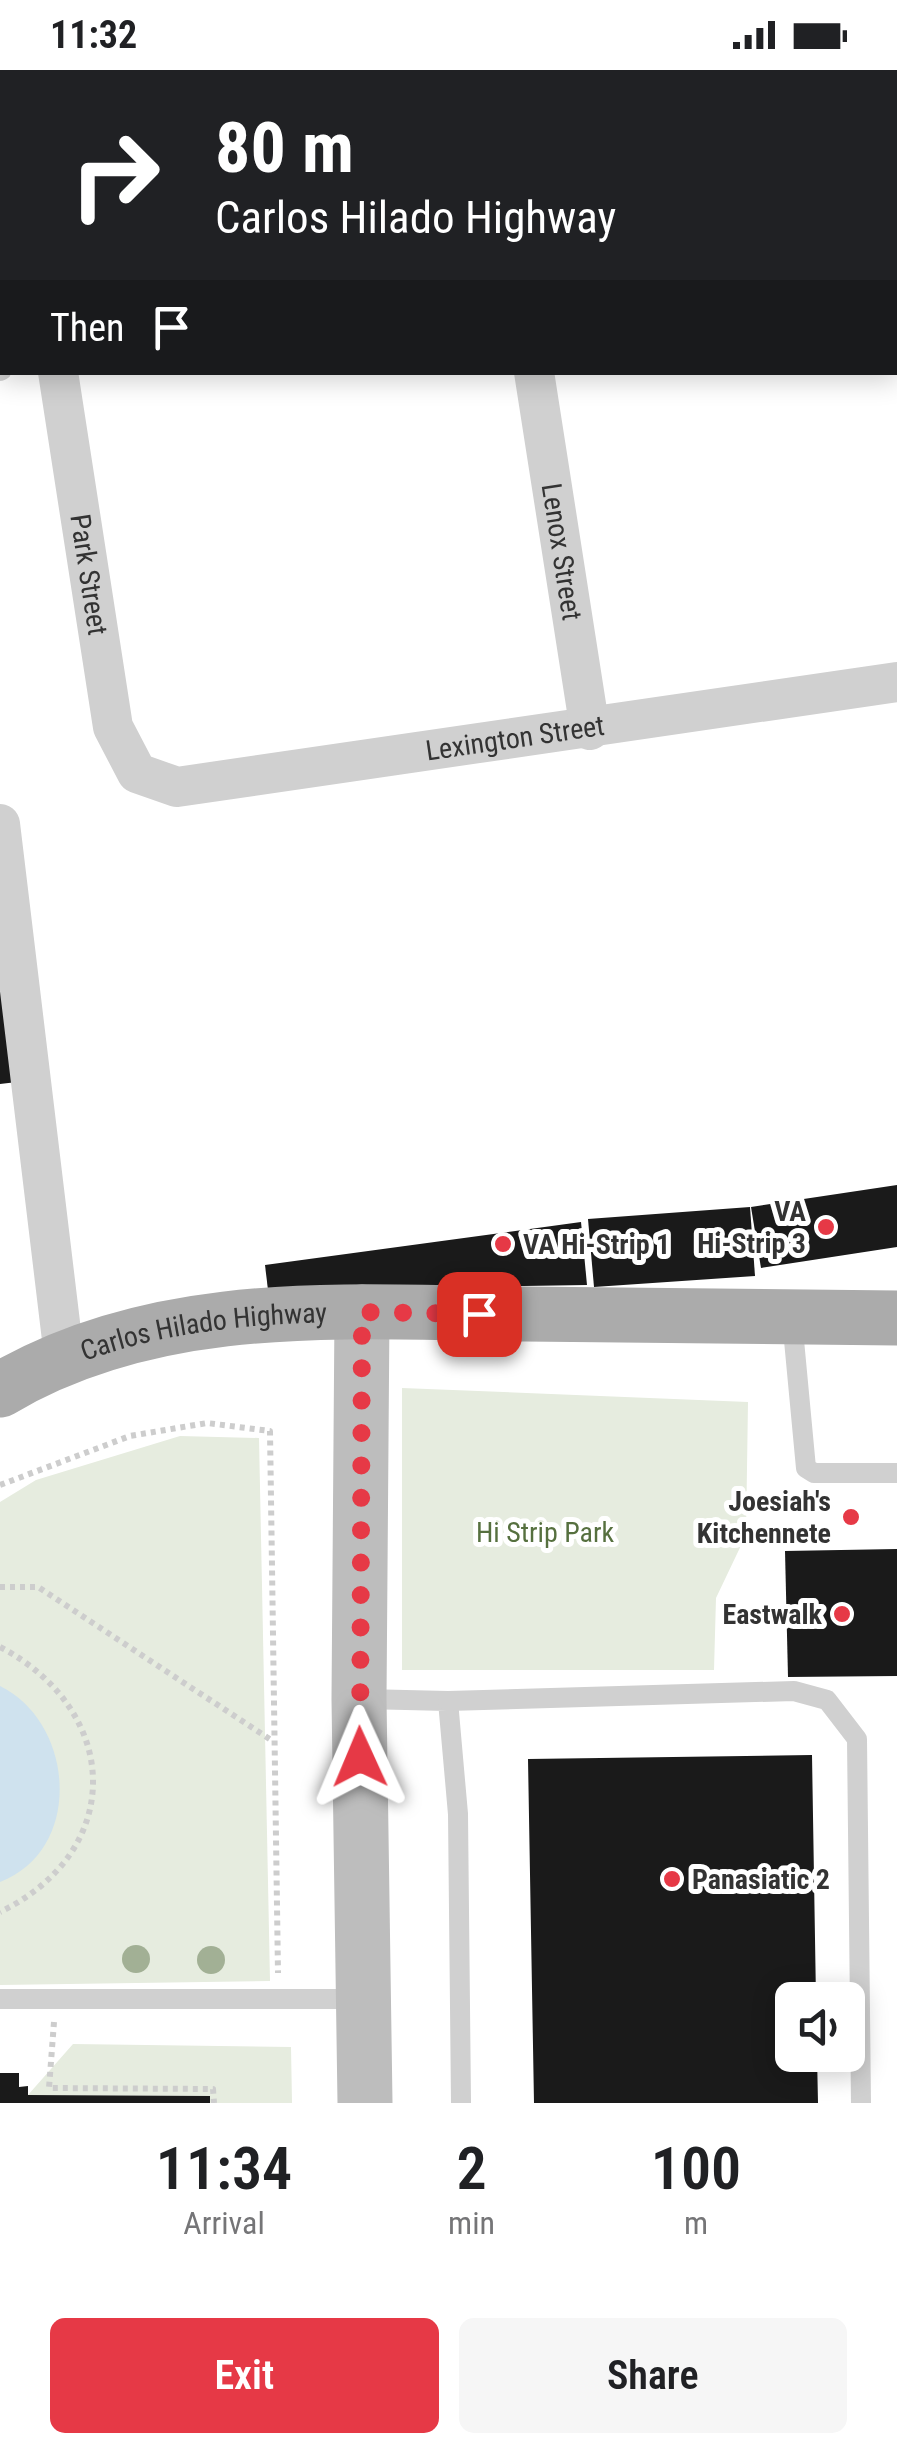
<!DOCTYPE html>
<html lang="en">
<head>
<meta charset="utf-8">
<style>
  body { margin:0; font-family:"Roboto Condensed",sans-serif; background:#f6f6f6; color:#202124; height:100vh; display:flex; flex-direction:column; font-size:38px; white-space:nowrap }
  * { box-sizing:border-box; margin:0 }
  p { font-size:32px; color:#757577 }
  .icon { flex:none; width:55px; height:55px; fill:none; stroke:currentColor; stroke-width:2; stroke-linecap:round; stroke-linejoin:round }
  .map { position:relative; height:2033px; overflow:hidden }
  .panel { display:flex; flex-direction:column; background:#fff; flex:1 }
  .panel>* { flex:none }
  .hud { position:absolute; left:0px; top:0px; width:898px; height:305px; box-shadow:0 5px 25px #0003; background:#202124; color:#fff; overflow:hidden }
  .tools { position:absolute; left:775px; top:1912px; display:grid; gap:20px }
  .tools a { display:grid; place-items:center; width:90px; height:90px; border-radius:15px; background:#fff; box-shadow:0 5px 25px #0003; font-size:50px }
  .pin { position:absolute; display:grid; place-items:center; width:85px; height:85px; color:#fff; margin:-42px; border-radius:20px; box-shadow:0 5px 15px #0006 }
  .me { position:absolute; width:110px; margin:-55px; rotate:359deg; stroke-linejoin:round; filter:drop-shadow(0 0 8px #0008) }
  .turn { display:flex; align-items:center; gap:35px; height:210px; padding:0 50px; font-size:45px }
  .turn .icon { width:130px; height:130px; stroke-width:2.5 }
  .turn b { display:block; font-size:70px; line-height:85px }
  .then { display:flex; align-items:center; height:95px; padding:0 50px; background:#0003; gap:20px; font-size:38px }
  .eta { display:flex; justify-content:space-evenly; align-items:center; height:170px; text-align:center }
  .eta b { font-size:60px; font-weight:600; line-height:70px }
  .cta { display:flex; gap:20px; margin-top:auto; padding:20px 50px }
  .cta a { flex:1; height:115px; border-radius:15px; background:#e63946; color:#fff; font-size:40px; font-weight:600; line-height:115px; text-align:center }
  .cta a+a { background:#f6f6f6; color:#202124 }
  .status { display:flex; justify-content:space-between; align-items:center; height:70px; padding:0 50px; background:#fff; direction:ltr }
  .status svg { height:28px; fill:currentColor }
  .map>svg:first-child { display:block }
</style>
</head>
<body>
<div class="status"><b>11:32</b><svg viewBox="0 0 49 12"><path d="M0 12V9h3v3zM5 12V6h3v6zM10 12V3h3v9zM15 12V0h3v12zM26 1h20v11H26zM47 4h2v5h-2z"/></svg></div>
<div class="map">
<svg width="897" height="2033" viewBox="0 0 897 2033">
  <rect width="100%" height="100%" fill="#fff"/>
  <g fill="#e6ecdf">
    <polygon points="402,1318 748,1332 746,1465 716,1528 714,1600 402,1600"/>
    <polygon points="180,1366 259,1368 270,1911 0,1915 0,1432 36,1410"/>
    <polygon points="73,1974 291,1977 292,2033 210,2033 210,2026 28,2025"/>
  </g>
  <path fill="#cfe2ee" d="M0,1616C74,1652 85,1779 0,1812Z"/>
  <g fill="#1a1a1a">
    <polygon points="0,917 17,1012 0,1014"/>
    <polygon points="897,1115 897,1177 761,1198 751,1137"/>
    <polygon points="750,1137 755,1206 594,1217 588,1149"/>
    <polygon points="581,1152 587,1215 268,1220 265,1195"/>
    <polygon points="897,1479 897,1606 788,1607 785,1481"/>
    <polygon points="812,1685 816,1930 792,1930 792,1985 817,1985 818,2033 534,2033 528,1689"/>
    <polygon points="0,2003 19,2003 19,2017 28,2016 28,2025 210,2026 210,2033 0,2033"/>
  </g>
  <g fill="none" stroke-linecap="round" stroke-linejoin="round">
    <g stroke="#cdcdcd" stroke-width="6" stroke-dasharray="5 5" stroke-linecap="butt">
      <polyline points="0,1415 130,1366 207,1353 270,1361 278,1903"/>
      <polyline points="0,1517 38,1517 271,1670"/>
      <path d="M0,1577C122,1641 126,1781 0,1842"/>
      <polyline points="54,1952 49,2018 213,2019 214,2033"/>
    </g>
    <g stroke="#d0d0d0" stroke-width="20">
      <polyline points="0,301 2,300"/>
      <polyline points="792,1249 806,1398 814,1403 897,1403"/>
      <polyline points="363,1629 448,1631 458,1744 461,2033"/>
      <polyline points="448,1631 794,1621 827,1630 857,1669 861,2033"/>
      <polyline points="0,1929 363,1929"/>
    </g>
    <g stroke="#d0d0d0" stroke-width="40">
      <polyline points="11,0 11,2"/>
      <polyline points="486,0 487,2"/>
      <path id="s1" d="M58,302L113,657L137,703L177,717L897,612"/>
      <path id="s2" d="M534,302L590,660"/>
      <polyline points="0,754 64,1286"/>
    </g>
    <polyline stroke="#bdbdbd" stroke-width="55" points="362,1242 359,1629 365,2033"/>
    <path stroke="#ababab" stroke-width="55" id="s3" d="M0,1320C158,1226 347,1242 525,1244C649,1246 773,1247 897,1248"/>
  </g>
  <g fill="#a2b095">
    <circle cx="136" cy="1889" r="14"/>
    <circle cx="211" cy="1890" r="14"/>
  </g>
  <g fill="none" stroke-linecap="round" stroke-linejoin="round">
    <polyline stroke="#e63946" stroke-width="18" stroke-dasharray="0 32.4" points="360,1687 362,1242 479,1244"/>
  </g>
  <g fill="#e63946" stroke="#fff" stroke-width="4">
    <circle cx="826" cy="1157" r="10"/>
    <circle cx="503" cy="1174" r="10"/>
    <circle cx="851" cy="1447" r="10"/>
    <circle cx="842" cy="1544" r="10"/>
    <circle cx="672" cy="1809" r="10"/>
  </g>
  <g text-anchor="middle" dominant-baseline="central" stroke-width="10" stroke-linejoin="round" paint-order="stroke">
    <g font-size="28" fill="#333" stroke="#fff">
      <text stroke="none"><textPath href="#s2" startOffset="182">Lenox Street</textPath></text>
      <text stroke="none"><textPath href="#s1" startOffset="205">Park Street</textPath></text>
      <text stroke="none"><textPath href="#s1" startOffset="795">Lexington Street</textPath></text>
      <text stroke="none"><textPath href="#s3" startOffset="215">Carlos Hilado Highway</textPath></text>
    </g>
    <g font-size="28" font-weight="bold" fill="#333" stroke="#fff" text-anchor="end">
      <text x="806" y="1141">VA<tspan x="806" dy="32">Hi-Strip 3</tspan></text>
      <text x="523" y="1174" text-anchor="start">VA Hi-Strip 1</text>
      <text x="831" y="1431">Joesiah's<tspan x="831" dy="32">Kitchennete</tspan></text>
      <text x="822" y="1544">Eastwalk</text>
      <text x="692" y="1809" text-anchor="start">Panasiatic 2</text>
    </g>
    <g font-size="28" fill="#56703f" stroke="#fff">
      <text x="545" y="1462">Hi Strip Park</text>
    </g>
  </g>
</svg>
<div class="tools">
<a><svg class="icon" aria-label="sound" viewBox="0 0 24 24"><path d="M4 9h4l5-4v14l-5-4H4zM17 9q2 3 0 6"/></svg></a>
</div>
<div class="pin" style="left:479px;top:1244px;background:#d93025"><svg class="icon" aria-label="arrive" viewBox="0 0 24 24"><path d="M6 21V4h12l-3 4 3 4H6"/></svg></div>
<svg class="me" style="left:360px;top:1687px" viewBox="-20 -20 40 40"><path d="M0-17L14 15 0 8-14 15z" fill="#e63946" stroke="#fff" stroke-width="4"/></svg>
<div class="hud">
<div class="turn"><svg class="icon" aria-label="right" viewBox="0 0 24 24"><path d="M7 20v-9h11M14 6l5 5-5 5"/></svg><div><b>80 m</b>Carlos Hilado Highway</div></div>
<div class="then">Then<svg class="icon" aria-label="arrive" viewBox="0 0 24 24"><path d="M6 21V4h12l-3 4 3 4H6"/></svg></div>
</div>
</div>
<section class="panel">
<div class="eta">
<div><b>11:34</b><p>Arrival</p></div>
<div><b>2</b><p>min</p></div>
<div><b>100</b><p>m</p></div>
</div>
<div class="cta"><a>Exit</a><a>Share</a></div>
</section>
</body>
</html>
